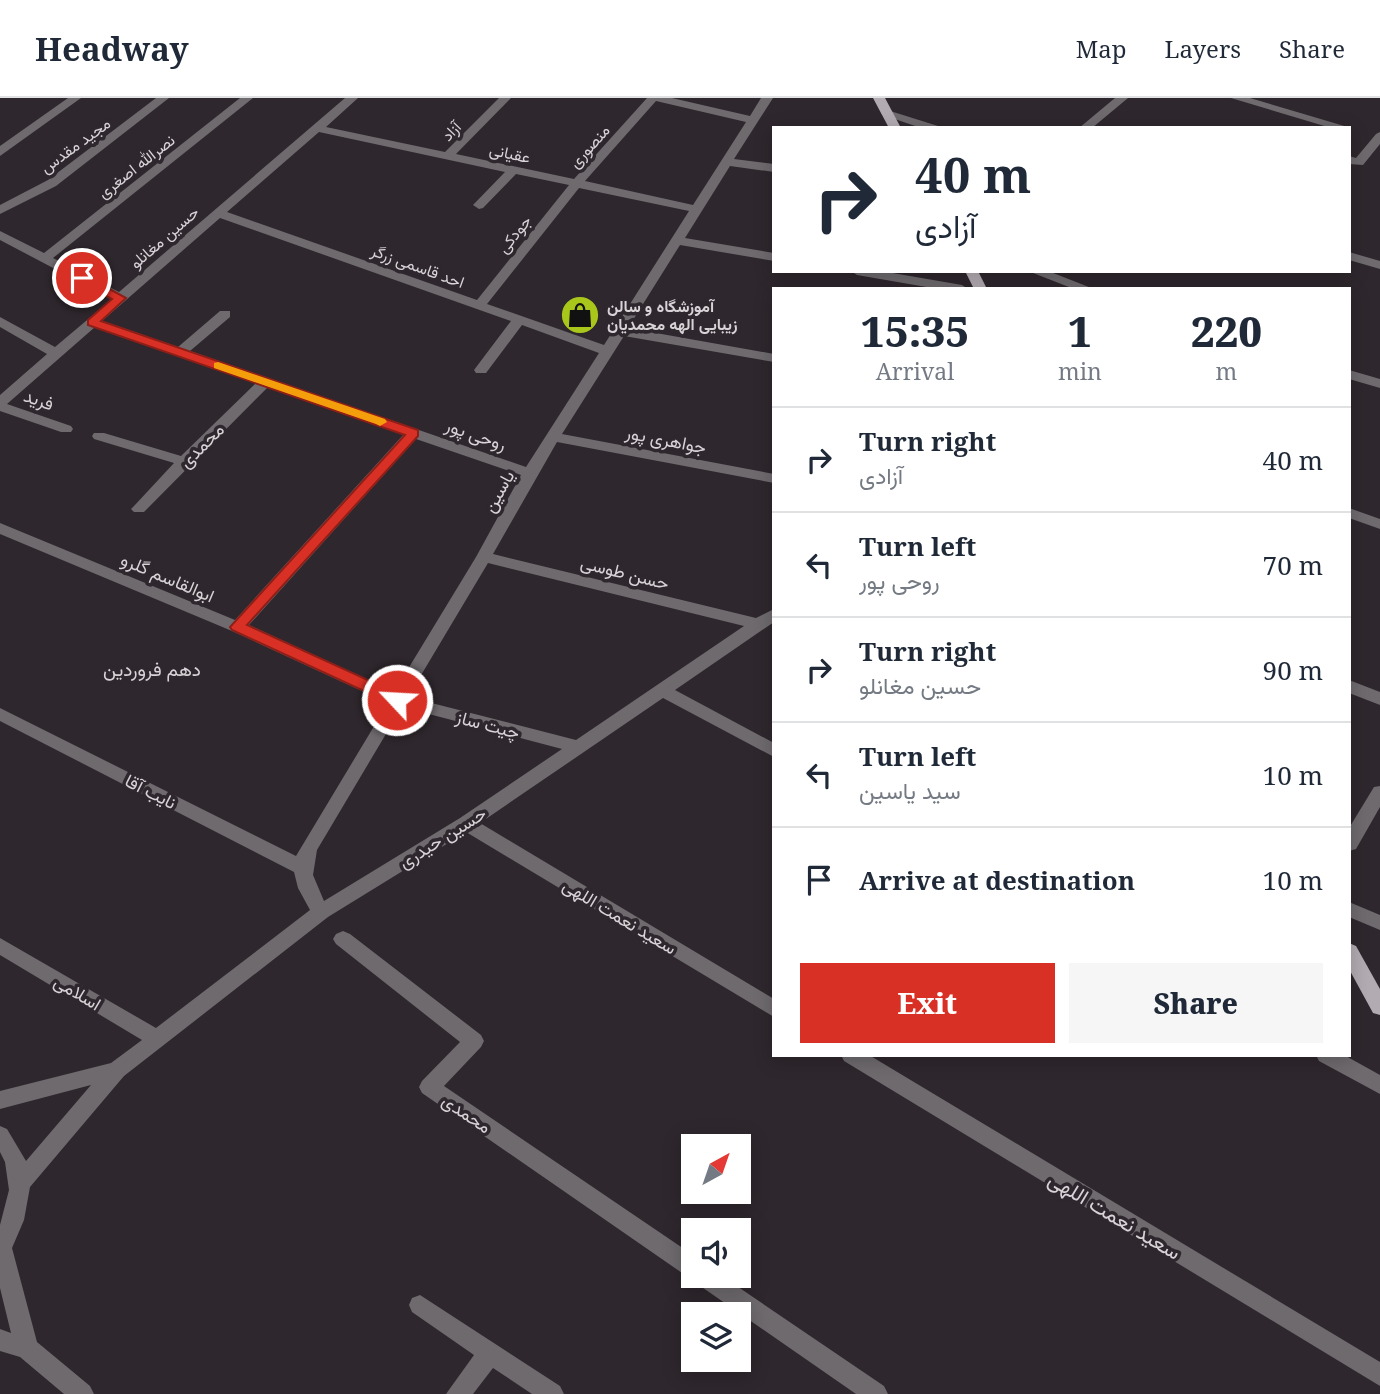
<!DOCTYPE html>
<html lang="en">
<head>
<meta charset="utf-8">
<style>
  body { margin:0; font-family:"Noto Serif",Vazirmatn,serif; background:#f6f6f7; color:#1f2937; height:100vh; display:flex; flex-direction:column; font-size:26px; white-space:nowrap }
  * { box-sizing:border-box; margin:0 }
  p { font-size:23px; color:#747a83 }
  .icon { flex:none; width:38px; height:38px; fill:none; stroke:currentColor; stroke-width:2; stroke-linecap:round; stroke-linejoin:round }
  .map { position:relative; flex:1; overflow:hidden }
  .panel { position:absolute; left:772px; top:189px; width:579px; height:770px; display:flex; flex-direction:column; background:#fff; border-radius:0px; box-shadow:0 4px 18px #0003 }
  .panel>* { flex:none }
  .banner { position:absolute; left:772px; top:28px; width:579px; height:147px; border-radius:0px; box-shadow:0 4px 18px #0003; background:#fff; color:#1f2937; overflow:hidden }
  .needle { width:46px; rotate:40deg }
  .buttons { position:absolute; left:681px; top:1036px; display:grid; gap:14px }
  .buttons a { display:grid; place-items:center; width:70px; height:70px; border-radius:0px; background:#fff; box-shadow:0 4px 18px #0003; font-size:35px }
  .pin { position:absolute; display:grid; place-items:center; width:60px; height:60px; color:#fff; margin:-30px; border:4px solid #fff; border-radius:50%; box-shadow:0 2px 7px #0007 }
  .me { position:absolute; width:77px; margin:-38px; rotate:295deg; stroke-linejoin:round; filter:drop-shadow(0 0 5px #0008) }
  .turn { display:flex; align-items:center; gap:24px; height:147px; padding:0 28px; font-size:32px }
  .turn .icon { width:91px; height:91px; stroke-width:2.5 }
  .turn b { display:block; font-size:49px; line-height:60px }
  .eta { display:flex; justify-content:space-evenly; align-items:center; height:119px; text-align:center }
  .eta b { font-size:42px; font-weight:800; line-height:49px }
  .action { display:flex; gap:14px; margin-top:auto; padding:14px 28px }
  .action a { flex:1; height:80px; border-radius:0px; background:#d93025; color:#fff; font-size:28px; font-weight:800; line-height:80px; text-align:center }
  .action a+a { background:#f6f6f7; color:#1f2937 }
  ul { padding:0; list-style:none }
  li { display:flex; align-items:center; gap:21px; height:105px; padding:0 28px; border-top:2px solid #e0e1e3 }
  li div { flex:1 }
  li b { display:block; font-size:26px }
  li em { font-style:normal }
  header { display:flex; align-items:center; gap:42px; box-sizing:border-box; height:98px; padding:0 35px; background:#fff; border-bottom:2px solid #e0e1e3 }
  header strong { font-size:33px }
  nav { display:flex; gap:38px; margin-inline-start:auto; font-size:24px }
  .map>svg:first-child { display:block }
</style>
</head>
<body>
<header>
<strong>Headway</strong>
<nav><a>Map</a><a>Layers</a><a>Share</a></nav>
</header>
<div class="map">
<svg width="1380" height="1296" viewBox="0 0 1380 1296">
  <rect width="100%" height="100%" fill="#2e272d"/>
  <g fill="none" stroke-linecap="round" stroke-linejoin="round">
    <g fill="#6e6a6e" fill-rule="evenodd">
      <polygon points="68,0 81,0 0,58 0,48"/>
      <polygon points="156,0 169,0 56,88 0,116 0,107 48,82"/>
      <path d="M240,0H253L53,160L119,194L345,0H358L326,29L445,54L499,0H511L456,56L574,81L647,0H672L750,18L761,0H773L734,61L774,66V74L730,68L685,140L774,155V163L680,147L628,230L774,256V264L624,238L562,336L774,376V385L557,344L493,456L756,520L774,511V524L675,592L774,645V659L663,600L480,725L774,901V919L466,734L328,819L124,978L30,1089L24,1122L12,1150L37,1244L90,1288L94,1296H64L20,1259L0,1253V1231L11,1235L0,1190V1127L9,1092L5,1064L0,1054V1028L7,1031L26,1063L91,987L0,1011V993L111,965L142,942L0,857V840L156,930L310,812L298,790L294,774L0,623V610L296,758L388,605L232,533L0,436V425L235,522L404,336L268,289L144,414H134L131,411L134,408L174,365L94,341L92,338L94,335H104L181,358L256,285L95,229L7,306L71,328L73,331L71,334H61L0,313V297L47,256L0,229V219L55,249L112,201L0,142V133L44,155ZM656,3L746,24L693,107L585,83ZM319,34L505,74L473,107L479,111L483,110L516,76L569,87L477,202L227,114ZM579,90L689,113L604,247L487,206ZM220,120L511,223L474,272L476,275H486L522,227L599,255L526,369L190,253L230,219V213H220L178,249L102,223ZM416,341L521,377L476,459L394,594L249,527ZM488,465L744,528L576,642L408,599ZM402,609L562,651L460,720L324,803L313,777L317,752Z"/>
      <polygon points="1115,0 1128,0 1092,30 1079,30"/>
      <polygon points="1231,0 1250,0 1351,30 1349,32 1349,30 1331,30"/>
      <polygon points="887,12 938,28 940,30 921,30 883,17 881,15"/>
      <polygon points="1380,34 1380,46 1363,67 1349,66 1349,58 1356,60 1376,36"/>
      <polygon points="1349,154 1380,163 1380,171 1349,162"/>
      <polygon points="851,173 881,173 962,187 968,191 938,191 857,177"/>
      <polygon points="1028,173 1048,173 1094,191 1074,191"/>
      <polygon points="1349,272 1380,281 1380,290 1349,281"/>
      <polygon points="1349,410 1380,421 1380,431 1349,420"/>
      <polygon points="1349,582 1380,594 1380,607 1349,595"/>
      <polygon points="1380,688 1380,709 1356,751 1349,753 1349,730 1374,689"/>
      <polygon points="1349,804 1380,817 1380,832 1349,819"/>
      <polygon points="343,833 350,836 481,937 484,943 481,949 444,988 693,1157 693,1178 722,1178 884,1288 888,1296 856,1296 696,1185 694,1180 685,1177 422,995 419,989 422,983 460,944 336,846 333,841 336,836"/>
      <polygon points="841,957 869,957 1380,1264 1380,1288 844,963"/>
      <polygon points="1316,957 1344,957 1380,977 1380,996 1319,963"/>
      <polygon points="420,1197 560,1288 564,1296 532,1296 493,1270 473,1296 446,1296 474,1257 412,1214 409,1207 412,1200"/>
    </g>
    <g fill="#b3abb2" fill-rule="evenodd">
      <polygon points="873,0 885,0 901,30 889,30"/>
      <polygon points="965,173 978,173 987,191 974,191"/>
      <polygon points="1349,845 1356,848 1380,891 1380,917 1373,915 1349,871"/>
    </g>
  </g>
  <polygon fill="#d93025" stroke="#8d1f18" stroke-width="2" points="78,178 86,178 126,200 101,223 418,332 418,338 247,527 403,598 405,602 403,606 392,606 232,532 230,529 405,337 88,227 88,222 112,201 78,183"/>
  <polygon fill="#f59e0b" points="218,264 385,321 387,324 380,328 376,326 214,270 214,265"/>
  <defs>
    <g id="shop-disc" transform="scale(2.0125)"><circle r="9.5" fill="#a9c71a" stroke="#2e272d"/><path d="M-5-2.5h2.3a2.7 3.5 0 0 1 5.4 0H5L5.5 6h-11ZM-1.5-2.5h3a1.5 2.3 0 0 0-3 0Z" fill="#111"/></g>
  </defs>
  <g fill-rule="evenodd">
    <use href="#shop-disc" x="580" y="217"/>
  </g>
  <g text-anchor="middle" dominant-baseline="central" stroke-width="7" stroke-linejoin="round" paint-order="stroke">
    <g font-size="16" fill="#d8d3d7" stroke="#2e272d">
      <text transform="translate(451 33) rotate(-46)">آزاد</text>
      <text transform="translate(75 47) rotate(-36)">مجید مقدس</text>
      <text transform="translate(589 48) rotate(-48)">منصوری</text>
      <text transform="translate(510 55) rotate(12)">عقیانی</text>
      <text transform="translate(136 68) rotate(-38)">نصرالله اصغری</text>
      <text transform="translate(514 136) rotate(-51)">جودکی</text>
      <text transform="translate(164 139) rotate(-41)">حسین مغانلو</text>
      <text transform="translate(418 168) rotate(20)">احد قاسمی زرگر</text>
    </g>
    <g font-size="16" font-weight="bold" fill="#d8d3d7" stroke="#2e272d" text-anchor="start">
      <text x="607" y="208">آموزشگاه و سالن<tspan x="607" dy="18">زیبایی الهه محمدیان</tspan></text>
    </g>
    <g font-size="18" fill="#d8d3d7" stroke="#2e272d">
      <text transform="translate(39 301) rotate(19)">فرید</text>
      <text transform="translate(476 336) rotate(19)">روحی پور</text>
      <text transform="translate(666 341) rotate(11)">جواهری پور</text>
      <text transform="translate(201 347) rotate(-45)">محمدی</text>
      <text transform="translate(498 393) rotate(-61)">یاسین</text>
      <text transform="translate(625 474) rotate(14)">حسن طوسی</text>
      <text transform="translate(168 479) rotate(23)">ابوالقاسم گلرو</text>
      <text transform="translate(488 626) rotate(15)">چیت ساز</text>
      <text transform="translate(151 693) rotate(27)">نایب آقا</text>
      <text transform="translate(442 739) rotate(-32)">حسین حیدری</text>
      <text transform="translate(620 818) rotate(31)">سعید نعمت اللهی</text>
      <text transform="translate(78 894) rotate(31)">اسلامی</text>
      <text transform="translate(467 1015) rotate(34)">محمدی</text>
    </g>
    <g font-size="19" fill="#d8d3d7" stroke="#2e272d">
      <text x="152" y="571">دهم فروردین</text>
    </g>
    <g font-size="21" fill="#d8d3d7" stroke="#2e272d">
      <text transform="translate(1115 1117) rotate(31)">سعید نعمت اللهی</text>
    </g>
  </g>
</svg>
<div class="buttons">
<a><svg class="needle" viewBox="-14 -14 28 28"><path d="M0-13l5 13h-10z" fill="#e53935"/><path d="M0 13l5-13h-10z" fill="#747a83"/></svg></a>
<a><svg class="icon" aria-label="sound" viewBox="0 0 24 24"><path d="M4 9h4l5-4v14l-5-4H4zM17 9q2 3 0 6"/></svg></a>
<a><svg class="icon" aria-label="layers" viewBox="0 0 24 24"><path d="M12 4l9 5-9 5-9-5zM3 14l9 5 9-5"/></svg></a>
</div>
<div class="pin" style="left:82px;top:180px;background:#d93025"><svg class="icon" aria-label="arrive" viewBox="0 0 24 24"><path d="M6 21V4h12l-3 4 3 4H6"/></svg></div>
<svg class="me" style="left:397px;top:602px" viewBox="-20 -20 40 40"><circle r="17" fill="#d93025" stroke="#fff" stroke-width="3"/><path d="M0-11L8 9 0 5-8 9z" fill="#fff"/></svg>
<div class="banner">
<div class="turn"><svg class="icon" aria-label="right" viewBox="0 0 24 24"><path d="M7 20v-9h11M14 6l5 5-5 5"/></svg><div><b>40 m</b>آزادی</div></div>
</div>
<section class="panel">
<div class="eta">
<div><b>15:35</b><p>Arrival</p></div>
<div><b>1</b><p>min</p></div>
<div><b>220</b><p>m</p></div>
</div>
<ul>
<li><svg class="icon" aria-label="right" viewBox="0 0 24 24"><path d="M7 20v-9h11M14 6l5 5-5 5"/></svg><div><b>Turn right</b><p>آزادی</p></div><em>40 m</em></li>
<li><svg class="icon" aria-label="left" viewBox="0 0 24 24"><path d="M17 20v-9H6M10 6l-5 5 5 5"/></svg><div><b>Turn left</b><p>روحی پور</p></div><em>70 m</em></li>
<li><svg class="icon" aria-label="right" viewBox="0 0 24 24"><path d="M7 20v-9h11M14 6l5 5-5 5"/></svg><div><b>Turn right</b><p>حسین مغانلو</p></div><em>90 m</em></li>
<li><svg class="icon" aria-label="left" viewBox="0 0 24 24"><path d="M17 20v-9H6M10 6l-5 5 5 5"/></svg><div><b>Turn left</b><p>سید یاسین</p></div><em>10 m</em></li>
<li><svg class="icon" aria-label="arrive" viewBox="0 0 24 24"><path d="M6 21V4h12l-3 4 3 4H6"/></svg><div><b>Arrive at destination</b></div><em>10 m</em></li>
</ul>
<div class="action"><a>Exit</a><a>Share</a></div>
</section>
</div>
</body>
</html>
